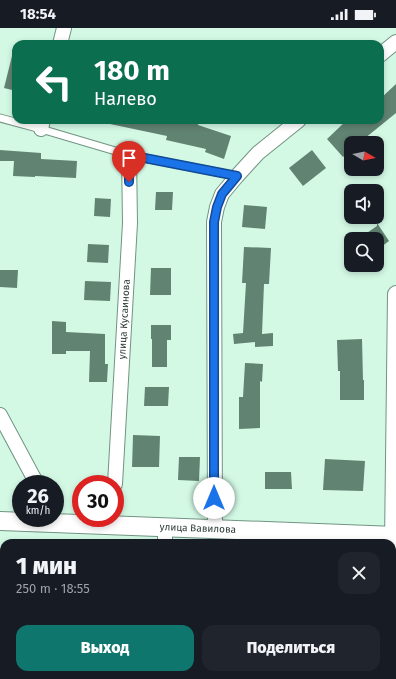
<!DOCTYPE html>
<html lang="ru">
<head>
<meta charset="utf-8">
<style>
  body { margin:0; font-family:"Fira Sans",sans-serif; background:#20242c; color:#f1f3f6; height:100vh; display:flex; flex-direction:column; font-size:15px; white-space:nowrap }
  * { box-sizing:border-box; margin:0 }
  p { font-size:13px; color:#9ea1a6 }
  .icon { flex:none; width:22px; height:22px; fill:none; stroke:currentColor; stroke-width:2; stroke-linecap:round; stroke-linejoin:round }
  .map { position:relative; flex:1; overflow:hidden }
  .drawer { position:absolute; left:0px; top:511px; width:396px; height:140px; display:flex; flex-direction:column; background:#171b24; border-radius:12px 12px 0 0; box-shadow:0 2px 6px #0003 }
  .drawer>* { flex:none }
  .hud { position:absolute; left:12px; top:12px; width:372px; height:84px; border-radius:12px; box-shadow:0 2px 6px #0003; background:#0b6e4f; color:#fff; overflow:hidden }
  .needle { width:26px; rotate:100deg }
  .controls { position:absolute; left:344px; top:108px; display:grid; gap:8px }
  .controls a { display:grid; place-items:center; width:40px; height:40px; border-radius:8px; background:#171b24; box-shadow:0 2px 6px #0003; font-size:20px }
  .speed { position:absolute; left:12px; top:447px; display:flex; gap:8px; font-size:20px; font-weight:700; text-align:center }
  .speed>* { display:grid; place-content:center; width:52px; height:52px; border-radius:50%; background:#171b24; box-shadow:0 2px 6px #0003; line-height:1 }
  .speed small { font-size:10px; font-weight:400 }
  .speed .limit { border:6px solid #d22; background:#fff; color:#111 }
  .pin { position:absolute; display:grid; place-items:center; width:34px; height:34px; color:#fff; margin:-41px -17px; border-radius:50% 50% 50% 0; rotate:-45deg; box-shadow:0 0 4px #0007 }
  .pin .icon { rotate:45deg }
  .me { position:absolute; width:44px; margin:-22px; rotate:0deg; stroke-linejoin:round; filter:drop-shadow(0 0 3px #0008) }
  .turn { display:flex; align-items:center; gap:14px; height:84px; padding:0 16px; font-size:18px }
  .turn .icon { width:52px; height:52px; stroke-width:2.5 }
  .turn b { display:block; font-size:28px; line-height:34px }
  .round { display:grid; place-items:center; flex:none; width:42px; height:42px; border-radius:12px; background:#20242c }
  .summary { display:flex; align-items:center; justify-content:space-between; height:68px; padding:0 16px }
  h1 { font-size:24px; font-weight:800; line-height:30px }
  .button { display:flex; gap:8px; margin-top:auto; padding:8px 16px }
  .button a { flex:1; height:46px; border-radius:12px; background:#0f766e; color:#fff; font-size:16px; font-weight:800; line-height:46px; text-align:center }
  .button a+a { background:#20242c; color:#f1f3f6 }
  .status { display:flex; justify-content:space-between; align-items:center; height:28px; padding:0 20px; background:#171b24; direction:ltr }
  .status svg { height:11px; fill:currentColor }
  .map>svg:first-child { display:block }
</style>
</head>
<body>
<div class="status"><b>18:54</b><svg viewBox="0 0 49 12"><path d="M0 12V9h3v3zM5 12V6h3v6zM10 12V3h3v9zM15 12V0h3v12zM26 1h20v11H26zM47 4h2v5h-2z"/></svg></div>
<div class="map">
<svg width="396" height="651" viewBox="0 0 396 651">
  <rect width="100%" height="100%" fill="#d3f9e5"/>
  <g fill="#618372">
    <polygon points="12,28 16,29 16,63 4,60"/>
    <polygon points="396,56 396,85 359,115 351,115 351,122 343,129 327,111 347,92 380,92 380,71"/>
    <polygon points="111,92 199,92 198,97 231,108 224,131 205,124 206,121 166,112 167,108 110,96"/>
    <polygon points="0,122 41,125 41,131 77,133 76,150 35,148 35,149 13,148 14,133 0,133"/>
    <polygon points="312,122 326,140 303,158 289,140"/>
    <polygon points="156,164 173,164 172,182 155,182"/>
    <polygon points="95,170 111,171 110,189 94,188"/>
    <polygon points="244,177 267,179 265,201 242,199"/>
    <polygon points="377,195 389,213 377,222 377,211 358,211 377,198"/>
    <polygon points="88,216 109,217 108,235 87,234"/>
    <polygon points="244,219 271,220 269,256 264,256 262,306 273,305 273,318 255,319 255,314 234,316 233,306 243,305 246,255 242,255"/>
    <polygon points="151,240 171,240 171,267 150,267"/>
    <polygon points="0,242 18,242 17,260 0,259"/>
    <polygon points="85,253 111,254 110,273 84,272"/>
    <polygon points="52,293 66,294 66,304 105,306 105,336 108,336 107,354 89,354 90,323 66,323 66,326 52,326"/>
    <polygon points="151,297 171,297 171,312 167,312 167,339 152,339 152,311 151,311"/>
    <polygon points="362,311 363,352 364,352 364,372 340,372 340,343 338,343 337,312"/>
    <polygon points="245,335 263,336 262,354 260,353 260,400 239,401 239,369 243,369"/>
    <polygon points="145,359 169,359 168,378 144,378"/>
    <polygon points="133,407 160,408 159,439 132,439"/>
    <polygon points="179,429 200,429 199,453 178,452"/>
    <polygon points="325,431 365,433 363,463 323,462"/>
    <polygon points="265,444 291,444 292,461 265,461"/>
  </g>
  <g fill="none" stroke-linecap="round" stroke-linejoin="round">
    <g stroke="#719482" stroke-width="9">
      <polyline id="service" points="0,90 41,101 129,127 237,148"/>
    </g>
    <g stroke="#719482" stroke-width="16">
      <g id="minor">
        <polyline points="60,16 64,0"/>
        <polyline points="380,27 396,14"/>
        <polyline points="41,101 43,92"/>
        <polyline points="0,387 37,456"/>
        <path id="s1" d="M115,456L130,195L129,127"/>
        <polyline points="215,501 214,194 217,179 222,166 237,148 258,125 299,92"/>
        <polyline points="165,515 165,499"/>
        <polyline points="392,515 395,266 396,265"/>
        <polyline points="0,633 4,633"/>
        <polyline points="392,646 396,646"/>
        <polyline points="21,647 21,651"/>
        <polyline points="162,651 162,647"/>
      </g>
    </g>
    <g stroke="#719482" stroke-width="20">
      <g id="tertiary">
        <path id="s2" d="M0,493L396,508"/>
      </g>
    </g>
    <use href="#service" stroke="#fff" stroke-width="7"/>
    <use href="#minor" stroke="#fff" stroke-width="14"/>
    <use href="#tertiary" stroke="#fff" stroke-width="18"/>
  </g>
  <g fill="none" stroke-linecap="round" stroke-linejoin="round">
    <g stroke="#114b97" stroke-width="10">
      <polyline id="route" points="129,154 129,127 237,148 222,166 217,179 214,194 214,470"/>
    </g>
    <use href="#route" stroke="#1a73e8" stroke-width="7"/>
  </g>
  <g text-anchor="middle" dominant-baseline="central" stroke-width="4" stroke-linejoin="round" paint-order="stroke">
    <g font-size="10" fill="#2d3c35" stroke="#d3f9e5">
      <text stroke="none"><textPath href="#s1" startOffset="165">улица Кусаинова</textPath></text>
      <text stroke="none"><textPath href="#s2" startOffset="198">улица Вавилова</textPath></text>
    </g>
  </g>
</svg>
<div class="controls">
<a><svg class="needle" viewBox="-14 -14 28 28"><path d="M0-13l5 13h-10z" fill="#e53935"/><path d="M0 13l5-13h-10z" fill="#9ea1a6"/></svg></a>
<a><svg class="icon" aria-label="sound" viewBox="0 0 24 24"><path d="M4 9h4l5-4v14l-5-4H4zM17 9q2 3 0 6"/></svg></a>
<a><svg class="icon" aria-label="search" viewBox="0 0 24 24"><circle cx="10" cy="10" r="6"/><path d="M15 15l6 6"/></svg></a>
</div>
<div class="speed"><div>26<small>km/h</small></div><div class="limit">30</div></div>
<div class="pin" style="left:129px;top:154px;background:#d93025"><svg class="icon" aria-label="arrive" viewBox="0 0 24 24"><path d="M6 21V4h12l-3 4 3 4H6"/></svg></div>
<svg class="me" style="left:214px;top:470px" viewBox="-20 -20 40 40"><circle r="19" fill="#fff"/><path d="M0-13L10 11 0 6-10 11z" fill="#1a73e8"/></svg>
<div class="hud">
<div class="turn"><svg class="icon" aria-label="left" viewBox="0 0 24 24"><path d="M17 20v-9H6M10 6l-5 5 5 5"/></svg><div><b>180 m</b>Налево</div></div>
</div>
<section class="drawer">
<div class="summary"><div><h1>1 мин</h1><p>250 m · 18:55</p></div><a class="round"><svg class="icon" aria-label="close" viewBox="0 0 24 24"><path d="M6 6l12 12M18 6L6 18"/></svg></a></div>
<div class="button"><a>Выход</a><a>Поделиться</a></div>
</section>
</div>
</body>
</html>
